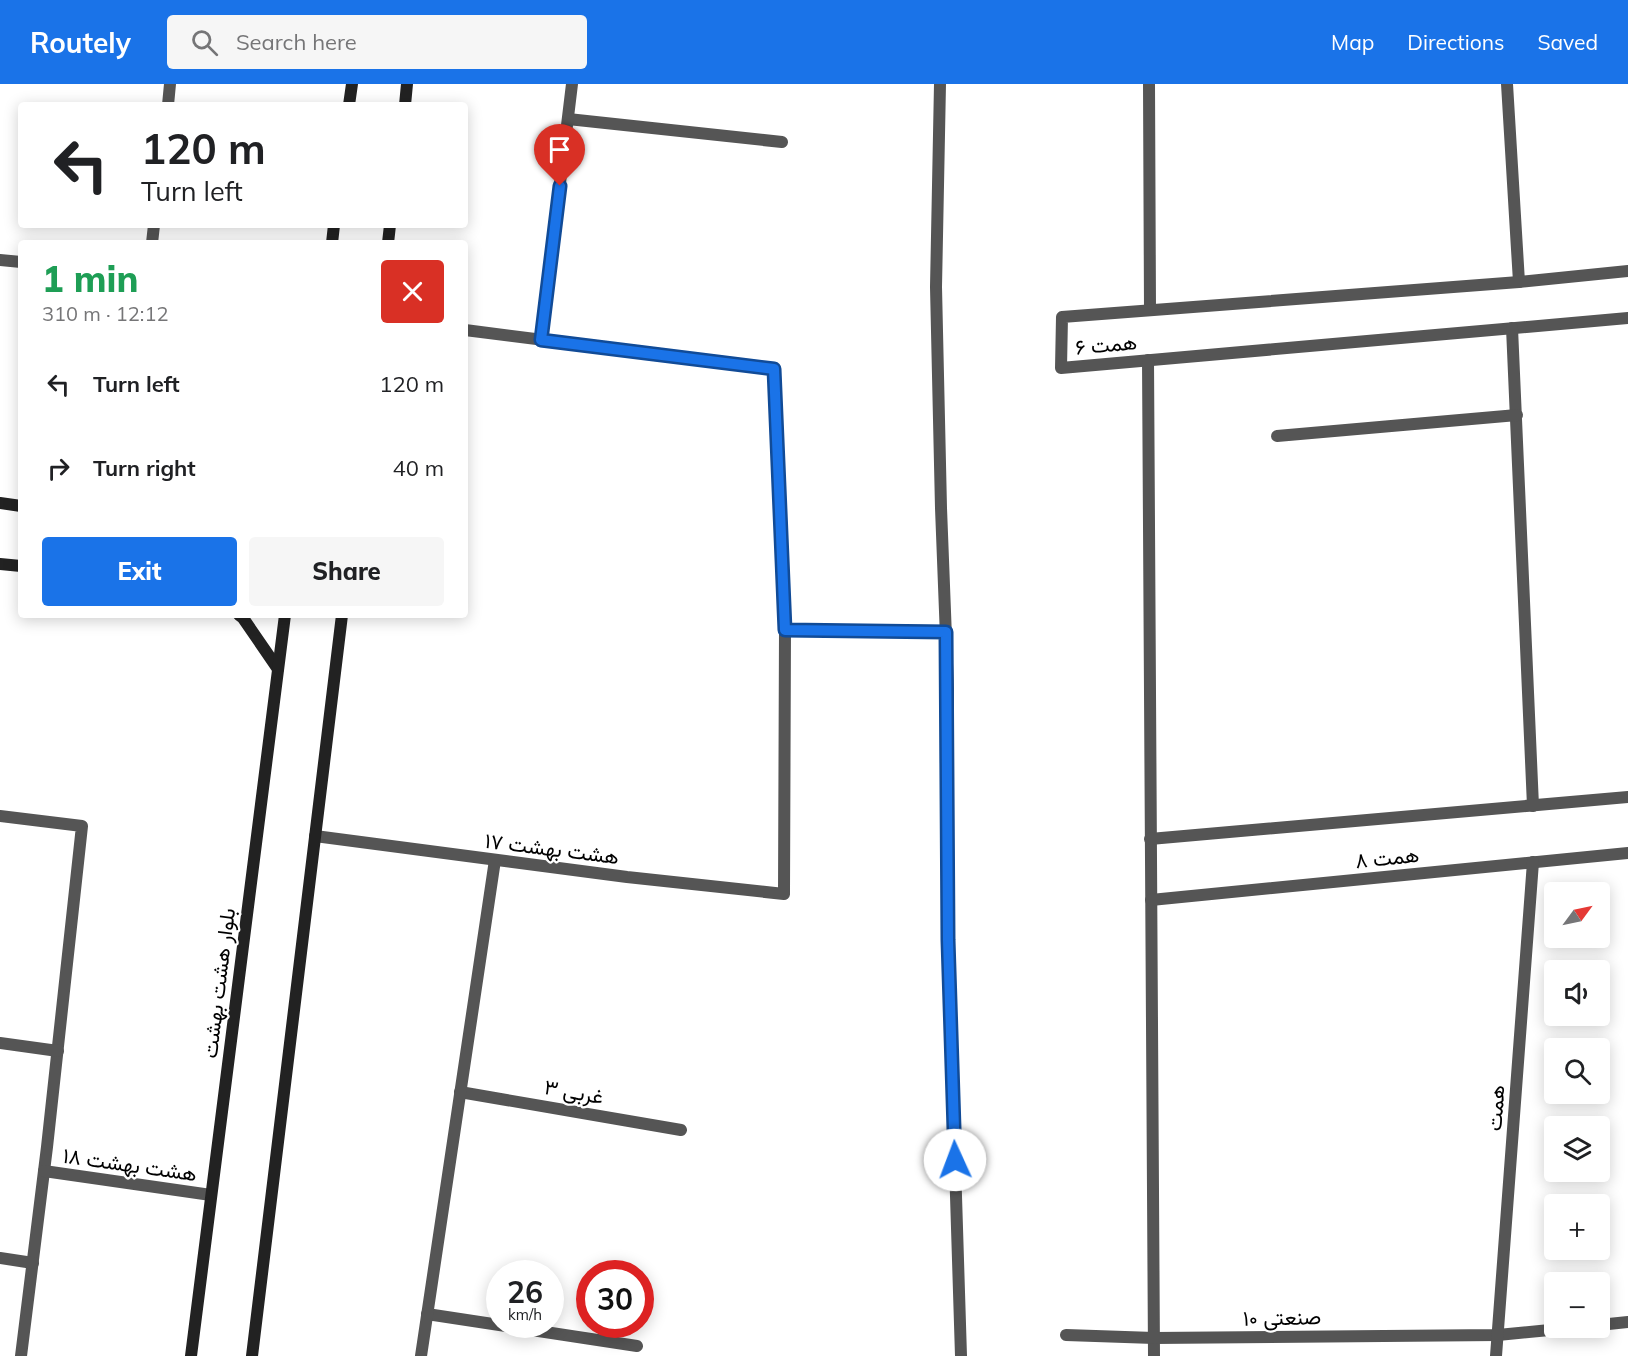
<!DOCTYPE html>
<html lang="en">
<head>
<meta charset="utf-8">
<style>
  body { margin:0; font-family:Mulish,Vazirmatn,sans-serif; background:#f6f6f6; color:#202124; height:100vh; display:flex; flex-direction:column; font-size:22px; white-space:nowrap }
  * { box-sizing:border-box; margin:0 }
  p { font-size:20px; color:#757577 }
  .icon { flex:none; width:33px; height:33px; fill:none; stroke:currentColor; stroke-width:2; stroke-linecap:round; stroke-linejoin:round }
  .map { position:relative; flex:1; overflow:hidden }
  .side { position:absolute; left:18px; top:156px; width:450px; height:378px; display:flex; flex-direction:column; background:#fff; border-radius:6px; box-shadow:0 3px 15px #0003 }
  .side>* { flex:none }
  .guide { position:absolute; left:18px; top:18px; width:450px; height:126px; border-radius:6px; box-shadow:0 3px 15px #0003; background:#fff; color:#202124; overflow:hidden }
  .needle { width:39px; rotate:57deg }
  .tools { position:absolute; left:1544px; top:798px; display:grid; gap:12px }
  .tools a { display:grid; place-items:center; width:66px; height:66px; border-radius:6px; background:#fff; box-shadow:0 3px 15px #0003; font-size:30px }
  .speed { position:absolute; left:486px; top:1176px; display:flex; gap:12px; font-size:30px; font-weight:700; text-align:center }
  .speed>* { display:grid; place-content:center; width:78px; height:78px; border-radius:50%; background:#fff; box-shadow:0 3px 15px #0003; line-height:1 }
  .speed small { font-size:15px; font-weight:400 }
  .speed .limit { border:9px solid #d22; background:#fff; color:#111 }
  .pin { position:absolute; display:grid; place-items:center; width:51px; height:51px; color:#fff; margin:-62px -26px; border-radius:50% 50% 50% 0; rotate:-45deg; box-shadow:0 0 6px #0007 }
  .pin .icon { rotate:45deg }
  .me { position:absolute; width:66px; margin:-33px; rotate:358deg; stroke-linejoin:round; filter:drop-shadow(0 0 4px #0008) }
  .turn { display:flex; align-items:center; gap:21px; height:126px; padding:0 24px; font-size:27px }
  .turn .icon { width:78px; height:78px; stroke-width:2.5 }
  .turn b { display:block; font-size:42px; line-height:51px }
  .round { display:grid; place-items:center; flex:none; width:63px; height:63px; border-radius:6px; background:#f6f6f6 }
  .summary { display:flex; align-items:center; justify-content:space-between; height:102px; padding:0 24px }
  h1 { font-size:36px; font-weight:800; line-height:45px; color:#1e9e55 }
  .button { display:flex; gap:12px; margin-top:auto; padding:12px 24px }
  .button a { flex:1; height:69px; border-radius:6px; background:#1a73e8; color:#fff; font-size:24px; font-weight:800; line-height:69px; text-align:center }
  .button a+a { background:#f6f6f6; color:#202124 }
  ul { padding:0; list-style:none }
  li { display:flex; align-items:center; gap:18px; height:84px; padding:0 24px }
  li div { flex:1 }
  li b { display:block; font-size:22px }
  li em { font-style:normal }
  header { display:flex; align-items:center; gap:36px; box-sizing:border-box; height:84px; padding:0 30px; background:#1a73e8; color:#fff }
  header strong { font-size:28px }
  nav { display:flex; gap:33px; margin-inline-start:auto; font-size:21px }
  .search { width:420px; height:54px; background:#f6f6f6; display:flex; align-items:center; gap:15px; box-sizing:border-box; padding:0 21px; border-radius:6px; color:#757577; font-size:22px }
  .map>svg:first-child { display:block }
</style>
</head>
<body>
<header>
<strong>Routely</strong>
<div class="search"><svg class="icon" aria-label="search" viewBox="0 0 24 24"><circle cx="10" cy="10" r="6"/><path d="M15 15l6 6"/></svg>Search here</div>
<nav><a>Map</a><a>Directions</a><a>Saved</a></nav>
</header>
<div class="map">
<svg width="1628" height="1272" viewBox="0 0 1628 1272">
  <rect width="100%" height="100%" fill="#fff"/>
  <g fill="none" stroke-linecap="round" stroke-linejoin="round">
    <g stroke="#555" stroke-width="12">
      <polyline points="940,0 936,203 941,424 948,605 948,856 961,1272"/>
      <polyline points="1149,0 1150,225"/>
      <polyline points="1507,0 1519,198"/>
      <polyline points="168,21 170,0"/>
      <polyline points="568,35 782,58"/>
      <polyline points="152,159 154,141"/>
      <polyline points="0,176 21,178"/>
      <polyline points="1628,187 1519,198 1062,233 1061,284 1628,234"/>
      <polyline points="1512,244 1533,722"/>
      <polyline points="541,256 572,0"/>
      <polyline points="1148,276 1154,1272"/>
      <polyline points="1277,352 1517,331"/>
      <polyline points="785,546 946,547"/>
      <polyline points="0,732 82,742 47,1063 21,1272"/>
      <polyline points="315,752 627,793 784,810 785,546 774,285 465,246"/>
      <polyline points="1150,755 1628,713"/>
      <polyline points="1151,816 1628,769"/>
      <polyline points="0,959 58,967"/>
      <polyline points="460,1008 681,1046"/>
      <polyline points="44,1087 211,1111"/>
      <polyline points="0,1174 33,1179"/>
      <polyline points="427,1230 637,1262"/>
      <polyline points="1599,1241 1628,1238"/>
      <polyline points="1066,1251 1154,1254 1498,1251 1570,1244"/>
      <polyline points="421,1272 495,776"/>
      <polyline points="1496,1272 1533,778"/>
    </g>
    <g stroke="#222" stroke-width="12">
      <polyline points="349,21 352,0"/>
      <polyline points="405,21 407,0"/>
      <polyline points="332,159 334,141"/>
      <polyline points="388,159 390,141"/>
      <polyline points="0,419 21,422"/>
      <polyline points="0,480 21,482"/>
      <polyline points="239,531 243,534 278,585"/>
      <polyline points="191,1272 285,531"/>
      <polyline points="252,1272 342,531"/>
    </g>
  </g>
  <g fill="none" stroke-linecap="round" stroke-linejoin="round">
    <g stroke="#114b97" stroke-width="15">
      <polyline id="route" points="560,102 541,256 774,285 785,546 946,548 948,856 955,1076"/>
    </g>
    <use href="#route" stroke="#1a73e8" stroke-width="10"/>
  </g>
  <g text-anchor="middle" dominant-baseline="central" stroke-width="4.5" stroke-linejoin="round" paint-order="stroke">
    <g font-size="21" fill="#000" stroke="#fff">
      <text transform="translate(1106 260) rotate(-5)">همت ۶</text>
      <text transform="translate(552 764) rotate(7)">هشت بهشت ۱۷</text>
      <text transform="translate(1387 773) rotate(-6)">همت ۸</text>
      <text transform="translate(218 899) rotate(-83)">بلوار هشت بهشت</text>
      <text transform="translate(574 1007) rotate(10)">غربی ۳</text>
      <text transform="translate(1495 1024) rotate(-86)">همت</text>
      <text transform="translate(130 1080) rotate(8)">هشت بهشت ۱۸</text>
      <text transform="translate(1282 1233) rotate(-1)">صنعتی ۱۰</text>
    </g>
  </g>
</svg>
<div class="tools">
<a><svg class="needle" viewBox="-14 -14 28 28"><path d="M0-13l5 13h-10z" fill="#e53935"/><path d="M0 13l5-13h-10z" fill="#757577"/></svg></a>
<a><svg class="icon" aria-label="sound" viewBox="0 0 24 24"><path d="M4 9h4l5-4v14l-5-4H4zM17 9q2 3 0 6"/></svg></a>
<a><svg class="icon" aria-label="search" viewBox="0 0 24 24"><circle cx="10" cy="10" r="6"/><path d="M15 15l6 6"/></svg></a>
<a><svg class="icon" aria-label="layers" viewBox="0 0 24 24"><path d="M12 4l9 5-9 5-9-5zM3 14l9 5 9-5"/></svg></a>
<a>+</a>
<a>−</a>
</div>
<div class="speed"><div>26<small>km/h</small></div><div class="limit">30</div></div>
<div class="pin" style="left:560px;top:102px;background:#d93025"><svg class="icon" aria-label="arrive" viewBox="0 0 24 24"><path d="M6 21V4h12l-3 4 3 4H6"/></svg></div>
<svg class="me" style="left:955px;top:1076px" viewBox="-20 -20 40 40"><circle r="19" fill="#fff"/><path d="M0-13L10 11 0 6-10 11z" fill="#1a73e8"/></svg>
<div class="guide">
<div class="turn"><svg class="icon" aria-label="left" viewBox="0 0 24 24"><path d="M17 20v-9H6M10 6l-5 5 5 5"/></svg><div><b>120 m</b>Turn left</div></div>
</div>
<section class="side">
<div class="summary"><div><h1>1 min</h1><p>310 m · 12:12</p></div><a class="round" style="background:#d93025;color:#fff"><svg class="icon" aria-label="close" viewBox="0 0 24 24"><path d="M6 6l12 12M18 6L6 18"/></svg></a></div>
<ul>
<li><svg class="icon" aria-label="left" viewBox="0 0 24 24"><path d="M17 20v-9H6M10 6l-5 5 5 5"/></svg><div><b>Turn left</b></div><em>120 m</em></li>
<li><svg class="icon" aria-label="right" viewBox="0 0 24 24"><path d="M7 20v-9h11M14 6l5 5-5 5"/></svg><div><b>Turn right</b></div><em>40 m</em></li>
</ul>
<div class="button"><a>Exit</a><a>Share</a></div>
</section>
</div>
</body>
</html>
